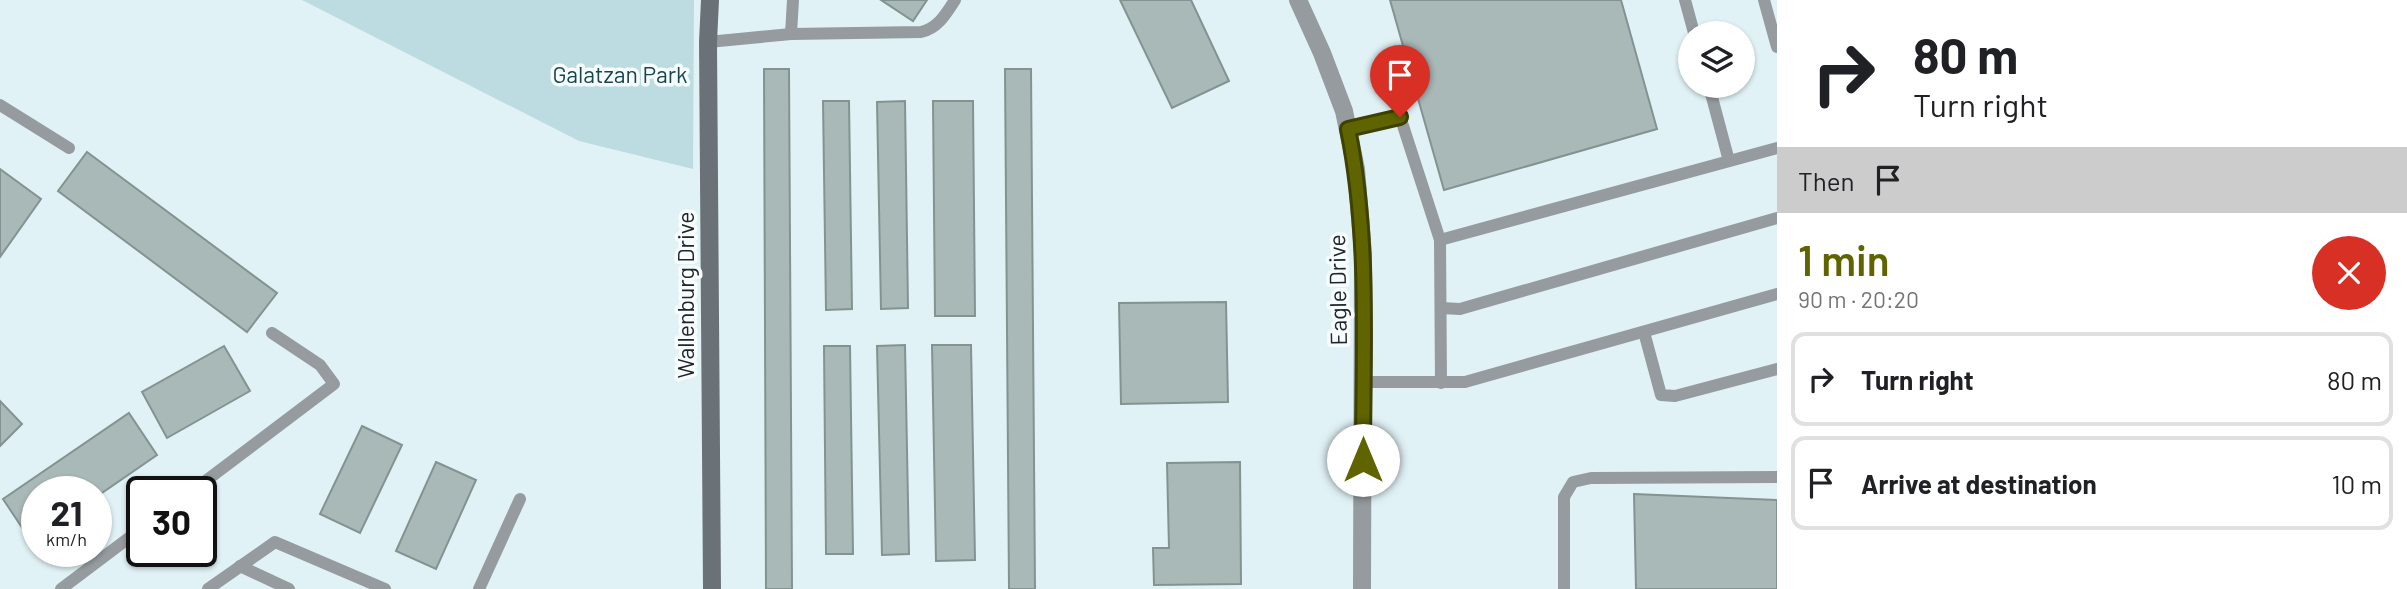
<!DOCTYPE html>
<html lang="en">
<head>
<meta charset="utf-8">
<style>
  body { margin:0; font-family:Barlow,sans-serif; background:#f2f2f2; color:#202124; height:100vh; display:flex; flex-direction:column; font-size:26px; white-space:nowrap }
  * { box-sizing:border-box; margin:0 }
  p { font-size:23px; color:#757577 }
  .icon { flex:none; width:38px; height:38px; fill:none; stroke:currentColor; stroke-width:2; stroke-linecap:round; stroke-linejoin:round }
  .map { position:relative; flex:1; overflow:hidden }
  .sheet { display:flex; flex-direction:column; background:#fff; width:630px }
  .sheet>* { flex:none }
  .banner { background:#fff; color:#202124; overflow:hidden }
  .buttons { position:absolute; left:1678px; top:21px; display:grid; gap:14px }
  .buttons a { display:grid; place-items:center; width:77px; height:77px; border-radius:50%; background:#fff; box-shadow:0 2px 5px #0004; font-size:35px }
  .speed { position:absolute; left:21px; top:476px; display:flex; gap:14px; font-size:35px; font-weight:700; text-align:center }
  .speed>* { display:grid; place-content:center; width:91px; height:91px; border-radius:50%; background:#fff; box-shadow:0 2px 5px #0004; line-height:1 }
  .speed small { font-size:18px; font-weight:400 }
  .speed .limit { border:4px solid #111; border-radius:10px; background:#fff; color:#111 }
  .pin { position:absolute; display:grid; place-items:center; width:60px; height:60px; color:#fff; margin:-72px -30px; border-radius:50% 50% 50% 0; rotate:-45deg; box-shadow:0 0 7px #0007 }
  .pin .icon { rotate:45deg }
  .me { position:absolute; width:77px; margin:-38px; rotate:0deg; stroke-linejoin:round; filter:drop-shadow(0 0 5px #0008) }
  .turn { display:flex; align-items:center; gap:24px; height:147px; padding:0 21px; font-size:32px }
  .turn .icon { width:91px; height:91px; stroke-width:2.5 }
  .turn b { display:block; font-size:49px; line-height:60px }
  .then { display:flex; align-items:center; height:66px; padding:0 21px; background:#0003; gap:14px; font-size:26px }
  .round { display:grid; place-items:center; flex:none; width:74px; height:74px; border-radius:37px; background:#f2f2f2 }
  .head { display:flex; align-items:center; justify-content:space-between; height:119px; padding:0 21px }
  h1 { font-size:42px; font-weight:600; line-height:52px; color:#5f6400 }
  ul { padding:0; list-style:none }
  li { display:flex; align-items:center; gap:21px; height:94px; margin:0 14px 10px; padding:0 7px; border:4px solid #e0e0e0; border-radius:14px }
  li div { flex:1 }
  li b { display:block; font-size:26px }
  li em { font-style:normal }
  main { display:flex; flex:1; min-height:0 }
  .map>svg:first-child { display:block }
</style>
</head>
<body>
<main>
<div class="map">
<svg width="1777" height="589" viewBox="0 0 1777 589">
  <rect width="100%" height="100%" fill="#e1f2f6"/>
  <polygon fill="#bcdce2" points="302,0 694,0 693,169 579,141"/>
  <g fill="#a9b9b8" stroke="#839392" stroke-width="2">
    <polygon points="881,0 927,0 913,21"/>
    <polygon points="1120,0 1191,0 1229,81 1172,108"/>
    <polygon points="1390,0 1621,0 1657,129 1444,190"/>
    <polygon points="764,69 789,69 792,589 766,589"/>
    <polygon points="1005,69 1031,69 1035,589 1009,589"/>
    <polygon points="823,101 849,101 852,309 826,310"/>
    <polygon points="905,101 908,308 881,309 877,102"/>
    <polygon points="933,101 973,101 975,316 935,316"/>
    <polygon points="87,152 277,293 247,332 58,191"/>
    <polygon points="0,169 41,199 0,257"/>
    <polygon points="1226,302 1228,402 1121,404 1119,303"/>
    <polygon points="905,345 909,554 882,555 877,346"/>
    <polygon points="932,345 971,345 975,560 936,561"/>
    <polygon points="224,346 250,391 167,438 142,392"/>
    <polygon points="824,346 850,346 853,554 826,554"/>
    <polygon points="0,401 22,424 0,446"/>
    <polygon points="129,413 157,455 96,497 96,492 37,492 37,537 31,541 3,499"/>
    <polygon points="362,426 402,445 360,533 320,514"/>
    <polygon points="436,462 476,480 436,569 396,551"/>
    <polygon points="1240,462 1241,584 1154,585 1153,548 1169,548 1167,463"/>
    <polygon points="1634,494 1777,500 1777,589 1636,589"/>
  </g>
  <g fill="none" stroke-linecap="round" stroke-linejoin="round">
    <g stroke="#959b9e" stroke-width="12">
      <polyline points="1685,0 1694,33"/>
      <polyline points="1764,0 1777,47"/>
      <path d="M791,34L921,32C938,28 946,14 955,0"/>
      <polyline points="708,42 791,34 793,0"/>
      <polyline points="1709,86 1729,161"/>
      <polyline points="1396,104 1440,240 1441,383"/>
      <polyline points="0,105 69,148"/>
      <polyline points="1348,129 1400,117"/>
      <polyline points="1440,240 1777,148"/>
      <polyline points="1441,308 1460,309 1777,218"/>
      <polyline points="1644,332 1661,395 1675,396 1777,369"/>
      <polyline points="1363,382 1465,382 1777,294"/>
      <polyline points="191,492 334,384 320,365 272,333"/>
      <polyline points="240,566 289,589"/>
      <polyline points="61,589 142,528"/>
      <polyline points="208,589 275,542 385,589"/>
      <polyline points="479,589 520,499"/>
      <polyline points="1564,589 1564,497 1573,482 1591,478 1777,477"/>
    </g>
    <polyline stroke="#959b9e" stroke-width="18" points="1298,0 1322,53 1344,111 1356,169 1363,254 1362,589"/>
    <polyline stroke="#6a7277" stroke-width="18" points="710,0 708,42 712,589"/>
  </g>
  <g fill="none" stroke-linecap="round" stroke-linejoin="round">
    <g stroke="#3e4100" stroke-width="18">
      <path id="route" d="M1363,460C1363,349 1370,238 1348,129L1400,117"/>
    </g>
    <use href="#route" stroke="#5f6400" stroke-width="12"/>
  </g>
  <g text-anchor="middle" dominant-baseline="central" stroke-width="7" stroke-linejoin="round" paint-order="stroke">
    <g font-size="23" fill="#18454d" stroke="#f7fdff">
      <text x="620" y="74">Galatzan Park</text>
    </g>
    <g font-size="23" fill="#202628" stroke="#f7fdff">
      <text transform="translate(1337 290) rotate(-91)">Eagle Drive</text>
      <text transform="translate(685 295) rotate(-90)">Wallenburg Drive</text>
    </g>
  </g>
</svg>
<div class="buttons">
<a><svg class="icon" aria-label="layers" viewBox="0 0 24 24"><path d="M12 4l9 5-9 5-9-5zM3 14l9 5 9-5"/></svg></a>
</div>
<div class="speed"><div>21<small>km/h</small></div><div class="limit">30</div></div>
<div class="pin" style="left:1400px;top:117px;background:#d93025"><svg class="icon" aria-label="arrive" viewBox="0 0 24 24"><path d="M6 21V4h12l-3 4 3 4H6"/></svg></div>
<svg class="me" style="left:1363px;top:460px" viewBox="-20 -20 40 40"><circle r="19" fill="#fff"/><path d="M0-13L10 11 0 6-10 11z" fill="#5f6400"/></svg>
</div>
<section class="sheet">
<div class="banner">
<div class="turn"><svg class="icon" aria-label="right" viewBox="0 0 24 24"><path d="M7 20v-9h11M14 6l5 5-5 5"/></svg><div><b>80 m</b>Turn right</div></div>
<div class="then">Then<svg class="icon" aria-label="arrive" viewBox="0 0 24 24"><path d="M6 21V4h12l-3 4 3 4H6"/></svg></div>
</div>
<div class="head"><div><h1>1 min</h1><p>90 m · 20:20</p></div><a class="round" style="background:#d93025;color:#fff"><svg class="icon" aria-label="close" viewBox="0 0 24 24"><path d="M6 6l12 12M18 6L6 18"/></svg></a></div>
<ul>
<li><svg class="icon" aria-label="right" viewBox="0 0 24 24"><path d="M7 20v-9h11M14 6l5 5-5 5"/></svg><div><b>Turn right</b></div><em>80 m</em></li>
<li><svg class="icon" aria-label="arrive" viewBox="0 0 24 24"><path d="M6 21V4h12l-3 4 3 4H6"/></svg><div><b>Arrive at destination</b></div><em>10 m</em></li>
</ul>
</section>
</main>
</body>
</html>
